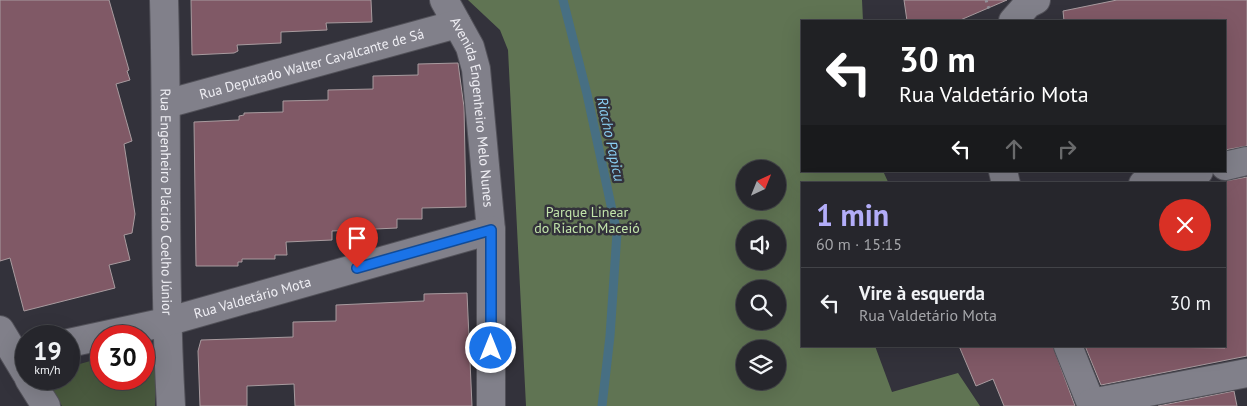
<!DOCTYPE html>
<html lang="pt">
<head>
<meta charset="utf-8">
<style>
  body { margin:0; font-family:"PT Sans",sans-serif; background:#2e2e34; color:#f1f3f6; height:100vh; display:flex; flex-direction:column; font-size:19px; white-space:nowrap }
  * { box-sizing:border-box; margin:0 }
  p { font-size:16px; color:#a4a5a9 }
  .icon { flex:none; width:28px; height:28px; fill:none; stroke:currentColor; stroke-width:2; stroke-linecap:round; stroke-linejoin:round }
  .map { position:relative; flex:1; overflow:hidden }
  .panel { position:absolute; left:801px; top:182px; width:425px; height:165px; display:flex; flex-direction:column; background:#26262c; border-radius:0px; box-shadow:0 5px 20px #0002,0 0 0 1px #424348 }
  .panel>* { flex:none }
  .banner { position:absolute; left:801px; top:20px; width:425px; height:152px; border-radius:0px; box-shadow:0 5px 20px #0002,0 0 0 1px #424348; background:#202124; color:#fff; overflow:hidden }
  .needle { width:32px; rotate:43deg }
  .tools { position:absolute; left:736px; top:160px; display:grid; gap:10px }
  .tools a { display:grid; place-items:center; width:50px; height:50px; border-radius:50%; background:#26262c; box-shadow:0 5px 20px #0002,0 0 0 1px #424348; font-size:25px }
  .speed { position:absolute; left:15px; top:325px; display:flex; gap:10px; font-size:25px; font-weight:700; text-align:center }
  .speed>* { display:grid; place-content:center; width:65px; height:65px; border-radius:50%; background:#26262c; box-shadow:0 5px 20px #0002,0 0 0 1px #424348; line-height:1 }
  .speed small { font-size:12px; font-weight:400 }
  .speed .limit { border:8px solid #d22; background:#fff; color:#111 }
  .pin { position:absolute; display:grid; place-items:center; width:42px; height:42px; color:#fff; margin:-51px -21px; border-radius:50% 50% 50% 0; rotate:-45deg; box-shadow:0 0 5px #0007 }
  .pin .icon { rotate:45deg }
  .me { position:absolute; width:55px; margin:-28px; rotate:0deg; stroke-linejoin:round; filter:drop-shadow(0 0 4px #0008) }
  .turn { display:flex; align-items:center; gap:18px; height:105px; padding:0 15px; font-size:22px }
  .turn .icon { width:65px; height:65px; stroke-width:2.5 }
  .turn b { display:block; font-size:35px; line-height:42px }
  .lanes { display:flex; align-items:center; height:48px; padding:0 15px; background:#0003; justify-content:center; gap:25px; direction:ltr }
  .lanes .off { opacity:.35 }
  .round { display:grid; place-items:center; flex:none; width:52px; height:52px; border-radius:26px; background:#2e2e34 }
  .overview { display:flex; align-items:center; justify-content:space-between; height:85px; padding:0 15px }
  h1 { font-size:30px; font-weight:700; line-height:38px; color:#b3adf9 }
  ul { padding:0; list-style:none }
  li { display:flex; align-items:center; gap:15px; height:70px; padding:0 15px; border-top:1px solid #424348 }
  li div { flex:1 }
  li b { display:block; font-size:19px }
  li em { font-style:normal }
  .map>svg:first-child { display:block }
</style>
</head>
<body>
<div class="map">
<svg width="1247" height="406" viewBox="0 0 1247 406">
  <rect width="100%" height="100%" fill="#33323b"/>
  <path fill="#49593e" d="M144,346C161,353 155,390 155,406H62L49,384L51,379H69V367L101,358V379H144Z"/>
  <path fill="#607453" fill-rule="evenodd" d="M468,0H862L863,21H802V171H883L889,184H802V346H875L892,392L958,373L980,406H526L508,50L500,30ZM745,169H778V201H745ZM745,229H778V261H745ZM745,289H778V321H745ZM745,349H778V381H745Z"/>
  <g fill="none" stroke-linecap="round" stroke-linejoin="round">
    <polyline stroke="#476f83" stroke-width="9" points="563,0 587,94 617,233 610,336 602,406"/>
  </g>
  <g fill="#805966" stroke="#a89b9f">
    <polygon points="0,0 109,0 129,70 127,71 130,80 116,84 132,141 124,144 135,214 132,233 124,235 130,260 109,265 115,288 24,311 10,258 0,261"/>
    <polygon points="191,0 371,0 372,22 326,23 327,30 281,32 281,43 237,45 238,51 234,53 192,55"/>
    <polygon points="904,0 1007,0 958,21 907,21"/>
    <polygon points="1117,0 1247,0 1247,146 1225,150 1225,21 1064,21 1063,11"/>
    <polygon points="458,63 464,107 466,207 422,208 422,219 397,219 397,228 332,231 332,240 286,242 287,255 275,255 275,259 242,259 242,262 238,262 238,266 196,266 194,122 239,120 239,116 244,115 244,113 283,112 283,101 328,100 328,90 373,89 373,76 418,75 418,64"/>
    <polygon points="1247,177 1247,356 1101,385 1085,346 1225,348 1225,181"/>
    <polygon points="467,293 472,406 295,406 294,384 247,386 247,406 200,406 198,351 201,340 293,337 293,322 336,321 336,305 424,301 424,294"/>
    <polygon points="959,346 1053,346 1075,406 1004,406 993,379 976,386"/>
    <polygon points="1234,391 1237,406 1158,406"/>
  </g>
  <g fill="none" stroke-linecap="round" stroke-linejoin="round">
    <g stroke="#525159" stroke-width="30">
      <g id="minor">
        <path id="s1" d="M164,0C168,135 163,271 171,406"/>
        <path id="s2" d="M444,0L470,47L476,69L491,230V406"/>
        <polyline points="1013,21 1028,4 1036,0"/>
        <path id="s3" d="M166,104L457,24"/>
        <polyline points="1225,166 1247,161"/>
        <polyline points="1003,171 1006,184"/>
        <polyline points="1143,184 1199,171"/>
        <polyline points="0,330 26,373"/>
        <path id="s4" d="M69,343L166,322L491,230"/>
        <polyline points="1068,346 1092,406"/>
        <polyline points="29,379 46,406"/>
        <polyline points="1091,403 1247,373"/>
      </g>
    </g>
    <polyline stroke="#93929a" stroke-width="3" stroke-dasharray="2.5 4" stroke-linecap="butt" points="986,0 989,9"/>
    <use href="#minor" stroke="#81808a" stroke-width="28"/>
  </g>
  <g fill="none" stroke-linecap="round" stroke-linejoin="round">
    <g stroke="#114b97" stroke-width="12">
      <polyline id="route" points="357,268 491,230 491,348"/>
    </g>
    <use href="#route" stroke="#1a73e8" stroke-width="9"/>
  </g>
  <g text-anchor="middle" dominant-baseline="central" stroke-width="5" stroke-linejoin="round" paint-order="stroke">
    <g font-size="14" fill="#efeef4" stroke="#33323b">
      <text stroke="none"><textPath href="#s3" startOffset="151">Rua Deputado Walter Cavalcante de Sá</textPath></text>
      <text stroke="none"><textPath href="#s2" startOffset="118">Avenida Engenheiro Melo Nunes</textPath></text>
      <text stroke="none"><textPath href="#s1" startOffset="202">Rua Engenheiro Plácido Coelho Júnior</textPath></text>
      <text stroke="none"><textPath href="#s4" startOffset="189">Rua Valdetário Mota</textPath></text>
    </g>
    <g font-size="14" fill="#c2e4aa" stroke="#33323b">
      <text x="587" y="212">Parque Linear<tspan x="587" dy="16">do Riacho Maceió</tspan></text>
    </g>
    <g font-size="15" font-style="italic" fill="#8acef2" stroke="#33323b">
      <text transform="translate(611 139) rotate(78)">Riacho Papicu</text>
    </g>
  </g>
</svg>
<div class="tools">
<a><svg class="needle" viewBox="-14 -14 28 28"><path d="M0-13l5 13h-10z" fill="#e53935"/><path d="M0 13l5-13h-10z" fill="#a4a5a9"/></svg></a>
<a><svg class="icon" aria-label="sound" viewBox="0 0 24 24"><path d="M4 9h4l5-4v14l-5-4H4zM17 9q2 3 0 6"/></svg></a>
<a><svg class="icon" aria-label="search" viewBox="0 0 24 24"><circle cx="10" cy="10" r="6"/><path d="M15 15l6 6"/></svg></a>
<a><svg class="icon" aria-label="layers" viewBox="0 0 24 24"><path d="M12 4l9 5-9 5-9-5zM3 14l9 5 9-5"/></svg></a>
</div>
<div class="speed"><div>19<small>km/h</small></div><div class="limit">30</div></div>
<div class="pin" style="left:357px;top:268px;background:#d93025"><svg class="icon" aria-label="arrive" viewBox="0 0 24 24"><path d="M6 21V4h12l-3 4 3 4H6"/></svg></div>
<svg class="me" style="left:491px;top:348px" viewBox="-20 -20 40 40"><circle r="17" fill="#1a73e8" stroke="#fff" stroke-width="3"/><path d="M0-11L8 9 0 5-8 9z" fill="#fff"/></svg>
<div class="banner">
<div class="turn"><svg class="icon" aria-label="left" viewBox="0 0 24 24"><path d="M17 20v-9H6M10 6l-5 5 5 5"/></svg><div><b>30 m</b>Rua Valdetário Mota</div></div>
<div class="lanes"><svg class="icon" aria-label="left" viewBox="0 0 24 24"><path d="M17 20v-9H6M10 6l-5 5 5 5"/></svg><svg class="icon off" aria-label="ahead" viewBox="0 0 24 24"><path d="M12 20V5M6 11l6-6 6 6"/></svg><svg class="icon off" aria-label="right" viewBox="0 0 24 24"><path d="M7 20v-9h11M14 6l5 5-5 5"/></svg></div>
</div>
<section class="panel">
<div class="overview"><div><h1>1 min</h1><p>60 m · 15:15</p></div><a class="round" style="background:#d93025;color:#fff"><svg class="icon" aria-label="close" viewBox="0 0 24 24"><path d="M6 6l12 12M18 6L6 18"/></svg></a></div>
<ul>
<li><svg class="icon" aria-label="left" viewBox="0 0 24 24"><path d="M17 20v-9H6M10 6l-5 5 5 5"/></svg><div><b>Vire à esquerda</b><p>Rua Valdetário Mota</p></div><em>30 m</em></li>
</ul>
</section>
</div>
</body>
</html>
